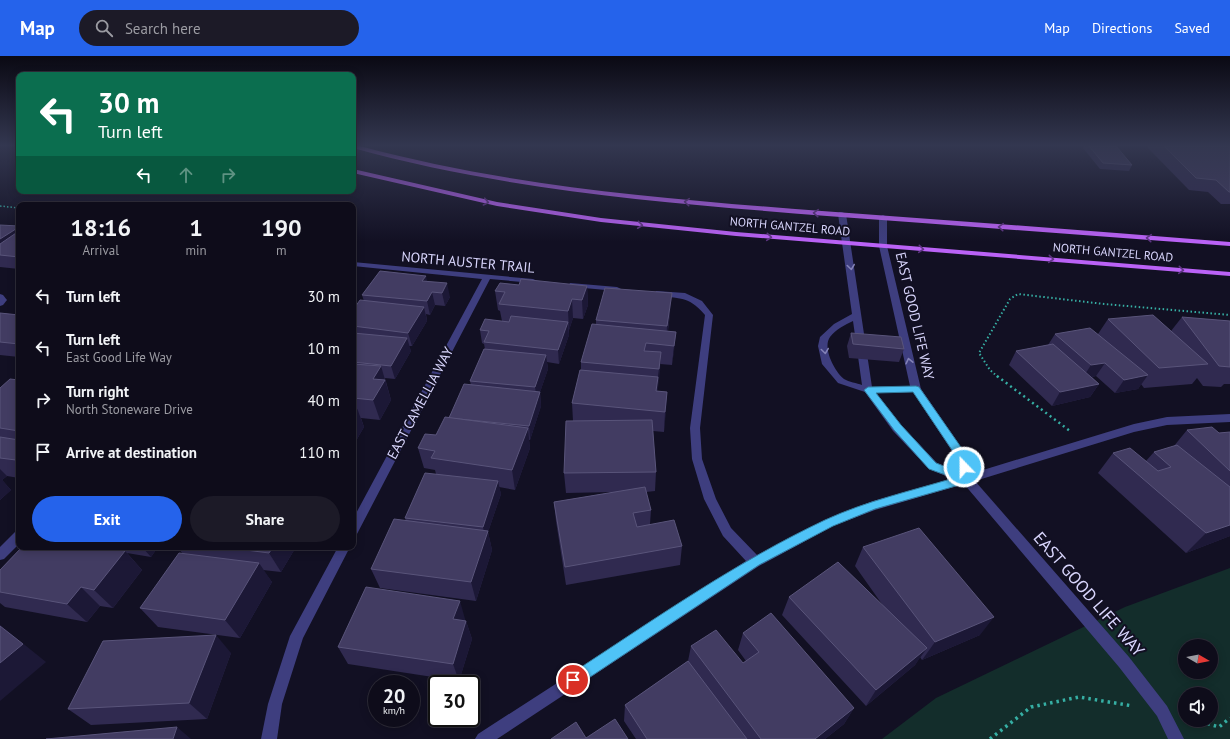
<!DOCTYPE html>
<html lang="en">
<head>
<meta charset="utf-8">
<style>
  body { margin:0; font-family:"PT Sans",sans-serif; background:#1c1a27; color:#f1f3f6; height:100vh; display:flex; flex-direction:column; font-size:15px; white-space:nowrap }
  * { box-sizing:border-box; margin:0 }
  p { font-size:13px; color:#9b9ba2 }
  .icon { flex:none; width:22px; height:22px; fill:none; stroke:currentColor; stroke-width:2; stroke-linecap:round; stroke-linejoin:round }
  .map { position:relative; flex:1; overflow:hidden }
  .drawer { position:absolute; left:16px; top:146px; width:340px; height:348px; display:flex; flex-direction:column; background:#0e0c1a; border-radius:8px; box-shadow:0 2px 10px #0003,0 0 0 1px #2e2c39 }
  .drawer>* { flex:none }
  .top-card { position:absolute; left:16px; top:16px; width:340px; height:122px; border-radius:8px; box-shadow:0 2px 10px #0003,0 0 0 1px #2e2c39; background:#0b6e4f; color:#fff; overflow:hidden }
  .needle { width:26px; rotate:99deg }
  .controls { position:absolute; left:1178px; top:583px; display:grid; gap:8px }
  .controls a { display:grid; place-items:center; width:40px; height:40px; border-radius:50%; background:#0e0c1a; box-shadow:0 2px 10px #0003,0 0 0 1px #2e2c39; font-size:20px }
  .speed { position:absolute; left:368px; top:619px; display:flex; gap:8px; font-size:20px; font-weight:700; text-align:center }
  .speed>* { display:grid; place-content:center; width:52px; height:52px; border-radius:50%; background:#0e0c1a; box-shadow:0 2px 10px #0003,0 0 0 1px #2e2c39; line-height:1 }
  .speed small { font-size:10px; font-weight:400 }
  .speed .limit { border:2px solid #111; border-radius:6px; background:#fff; color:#111 }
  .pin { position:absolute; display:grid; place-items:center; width:34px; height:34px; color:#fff; margin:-17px; border:2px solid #fff; border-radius:50%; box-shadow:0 1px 4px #0007 }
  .me { position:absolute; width:44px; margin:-22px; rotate:338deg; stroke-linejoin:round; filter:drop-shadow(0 0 3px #0008) }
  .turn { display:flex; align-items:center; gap:14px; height:84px; padding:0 16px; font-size:18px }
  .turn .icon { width:52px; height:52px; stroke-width:2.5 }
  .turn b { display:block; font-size:28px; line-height:34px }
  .lanes { display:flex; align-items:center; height:38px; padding:0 16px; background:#0003; justify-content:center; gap:20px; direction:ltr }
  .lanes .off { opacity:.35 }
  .eta { display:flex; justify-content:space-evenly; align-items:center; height:68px; text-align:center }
  .eta b { font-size:24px; font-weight:700; line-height:28px }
  .primary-button { display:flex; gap:8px; margin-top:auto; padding:8px 16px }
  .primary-button a { flex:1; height:46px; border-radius:24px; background:#2563eb; color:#fff; font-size:16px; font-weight:700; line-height:46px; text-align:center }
  .primary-button a+a { background:#1c1a27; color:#f1f3f6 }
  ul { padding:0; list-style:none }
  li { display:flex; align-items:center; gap:12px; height:52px; padding:0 16px }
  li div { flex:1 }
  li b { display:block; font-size:15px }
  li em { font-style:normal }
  header { display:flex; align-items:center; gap:24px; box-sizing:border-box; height:56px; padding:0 20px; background:#2563eb; color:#fff }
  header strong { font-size:19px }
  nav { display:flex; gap:22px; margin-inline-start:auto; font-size:14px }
  .search { width:280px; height:36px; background:#1c1a27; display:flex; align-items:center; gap:10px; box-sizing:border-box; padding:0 14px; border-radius:22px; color:#9b9ba2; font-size:15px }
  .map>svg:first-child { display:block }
</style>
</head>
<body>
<header>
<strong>Map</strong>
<div class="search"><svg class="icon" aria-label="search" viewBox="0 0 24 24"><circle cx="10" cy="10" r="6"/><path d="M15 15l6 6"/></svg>Search here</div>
<nav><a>Map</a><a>Directions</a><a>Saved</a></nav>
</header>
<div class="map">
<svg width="1230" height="683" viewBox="0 0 1230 683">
  <rect width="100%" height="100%" fill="#121023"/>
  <path fill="#132d2b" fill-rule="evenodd" d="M1230,512V683H882L936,642L1125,551ZM1185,590H1211V616H1185ZM1185,638H1211V664H1185Z"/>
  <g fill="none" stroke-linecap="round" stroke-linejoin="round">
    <polyline stroke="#36afa4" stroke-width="1.5" stroke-dasharray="1.5 2" stroke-linecap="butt" points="0,150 19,152"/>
    <polyline stroke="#36afa4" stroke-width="2" stroke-dasharray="1.5 2.5" stroke-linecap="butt" points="998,321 990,314 979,297 1010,243 1018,238 1104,248 1230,259"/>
    <polyline stroke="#36afa4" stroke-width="2.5" stroke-dasharray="2 3.5" stroke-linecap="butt" points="997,320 1070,375"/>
    <g stroke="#36afa4" stroke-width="3.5" stroke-dasharray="2.5 4" stroke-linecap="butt">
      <polyline points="1195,664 1219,671 1230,662"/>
      <polyline points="990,683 1031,651 1079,641 1133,650"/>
    </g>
    <g fill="#3e3e7f" fill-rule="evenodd">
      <path d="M839,156H842L846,158L872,331L910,330L879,190V161L883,159L887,161V190L921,333L965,397L970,418L1134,368L1167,361L1230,358V366L1167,369L1134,376L975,425L1129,601L1167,650L1184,683H1168L1157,660L1119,611L964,428L875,454L833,470L759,510L497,683H475L478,678L746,505L723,480L704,443L692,403L690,372L705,259C687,238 679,244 656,239L655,237L656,235L685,237L702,245L713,259L700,372L702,403L716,443L731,472L757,499L825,464L873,445L953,423L929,413L893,375L865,336L838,327L822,308L818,290L820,281L834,268L852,258L838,158ZM853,265L862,329C857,327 849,326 844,323C835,316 822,292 830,281C836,273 845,269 853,265ZM913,336L956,401L959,416L937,407L901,369L876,337Z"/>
      <polygon points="353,206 533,223 537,225 533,227 490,223 357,478 353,479 353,463 482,223 353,210"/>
      <polygon points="570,227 617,231 621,233 617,235 573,231 569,229"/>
      <polygon points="0,238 3,239 7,244 3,249 0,250"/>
      <polygon points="19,475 19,488 4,503 0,504 0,491 15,476"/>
      <polygon points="338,491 350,491 303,582 282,648 277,683 261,683 268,648 290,580"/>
    </g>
    <g fill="#ba62f6" fill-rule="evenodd">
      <path d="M353,90H360C511,131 667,143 822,155C958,165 1094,175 1230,186V190C1096,180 961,170 827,160C667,147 508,135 353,92Z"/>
      <polygon points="353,113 497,146 601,162 736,176 1230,216 1230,220 736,180 601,166 497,150 353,117"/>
    </g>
  </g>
  <g fill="#302a50">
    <polygon points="1084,90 1116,90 1132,109 1129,115 1100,113 1083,92"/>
    <polygon points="1146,90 1230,90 1230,148 1221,148 1208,136 1189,134"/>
    <polygon points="0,169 19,170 19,213 0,211"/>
    <polygon points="427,226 450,241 445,250 435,249 430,259 426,258 427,265 412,290 409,290 411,295 395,323 385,322 391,344 380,364 361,362 364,371 353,390 353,254 364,245 362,239"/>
    <polygon points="519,229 587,230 588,249 583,263 573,262 569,274 569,279 559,308 547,306 548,313 540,336 541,350 530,384 529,384 530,392 515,434 499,431 501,438 488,476 492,494 476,545 380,532 371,513 406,465 405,462 436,418 435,414 424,412 418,392 436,379 471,329 470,325 485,293 484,288 482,287 480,274 502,265 500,255 498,254 495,235"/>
    <polygon points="19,249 19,257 15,252"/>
    <polygon points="0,257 19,259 19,301 0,299"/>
    <polygon points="670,257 668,275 676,276 672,309 660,308 657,335 667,336 664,376 653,375 656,416 655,435 646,436 651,454 650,468 682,490 680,509 566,529 556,465 554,446 614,436 566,437 564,417 573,365 572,347 581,314 581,306 596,269 596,264"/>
    <polygon points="1182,261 1230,265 1230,328 1224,328 1221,331 1203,330 1197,322 1192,328 1144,332 1141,328 1138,333 1115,337 1096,320 1092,321 1099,328 1090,341 1052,350 1009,309 1016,295 1048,289 1055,278 1098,278 1108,263 1171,275"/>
    <polygon points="851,277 904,293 899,306 849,302 847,290"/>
    <polygon points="19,324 19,422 7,420 2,424 11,434 0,444 0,332"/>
    <polygon points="1187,374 1219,377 1230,376 1230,480 1186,497 1098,417 1113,397 1146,405 1154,396 1174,390"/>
    <polygon points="22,491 158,491 151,501 127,497 142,514 113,552 100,550 87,566 5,551 0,547 0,514"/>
    <polygon points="177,491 296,491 281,516 263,514 272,526 240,582 158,571 140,552 183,498"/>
    <polygon points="863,491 980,579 922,604 920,601 915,609 866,650 782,559 789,541 884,551 855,510"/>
    <polygon points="465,563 465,565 466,565 472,583 459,625 348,608 338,591"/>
    <polygon points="743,577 854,652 844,668 825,683 636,683 624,665 625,649 688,605 691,590 743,607 746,605 738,594"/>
    <polygon points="231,597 207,663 91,669 68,653"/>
  </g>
  <g fill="#1c1836">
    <polygon points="19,171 19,189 0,199 0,183"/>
    <polygon points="426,220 429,233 422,225"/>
    <polygon points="447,227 450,241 445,250 442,237"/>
    <polygon points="587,230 588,249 583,263 582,244"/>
    <polygon points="432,236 435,249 430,259 427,245"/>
    <polygon points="672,237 670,257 666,289 667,270"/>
    <polygon points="572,243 573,262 569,274 568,255"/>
    <polygon points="424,251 427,265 412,290 408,277"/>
    <polygon points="568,266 569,279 559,308 558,294"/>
    <polygon points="676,276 674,296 672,309 674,290"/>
    <polygon points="407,282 411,295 395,323 391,310"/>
    <polygon points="661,296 660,316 657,341 656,335"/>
    <polygon points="546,299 548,313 537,345 535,331"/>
    <polygon points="1105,307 1096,320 1082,323 1091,309"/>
    <polygon points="381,310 391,344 380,364 373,344 373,323"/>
    <polygon points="1148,319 1138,333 1115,337 1124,324"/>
    <polygon points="1099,328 1090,341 1052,350 1060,336"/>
    <polygon points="540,336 541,350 530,384 529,370"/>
    <polygon points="667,336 666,356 664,376 665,356"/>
    <polygon points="357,352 364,371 353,390 353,357"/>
    <polygon points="528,372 530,392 515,434 512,414"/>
    <polygon points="19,401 19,408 16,404"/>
    <polygon points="0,413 7,420 2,424 11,434 0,444"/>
    <polygon points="498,425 501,438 488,476 492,494 476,545 471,526 485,482 483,471"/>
    <polygon points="1230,469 1230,480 1186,497 1206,477"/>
    <polygon points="142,491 158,491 151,501"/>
    <polygon points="273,491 296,491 281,516 269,497"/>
    <polygon points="125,495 142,514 113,552 94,534"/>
    <polygon points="259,507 272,526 240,582 225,564"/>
    <polygon points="81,531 100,550 87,566 67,548"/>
    <polygon points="460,545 465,563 459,581 453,563"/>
    <polygon points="994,561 980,579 922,604 935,586"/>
    <polygon points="466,565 472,583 459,625 453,608"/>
    <polygon points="0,569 46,606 0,645"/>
    <polygon points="216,579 231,597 207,663 189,647"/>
    <polygon points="927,592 915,609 866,650 876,634"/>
    <polygon points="854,652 844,668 825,683 815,683"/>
    <polygon points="177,671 191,683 173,683"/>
  </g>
  <g fill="#423c62" stroke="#59547a">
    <polygon points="1089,90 1116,90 1132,109 1103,107"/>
    <polygon points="1164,90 1230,90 1230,136 1229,136 1216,124 1196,122"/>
    <polygon points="0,169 19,170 19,171 0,183"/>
    <polygon points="19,175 19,201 0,199 0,188"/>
    <polygon points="380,215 426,220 422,225 447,227 442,237 432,236 427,245 362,239"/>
    <polygon points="521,223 587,230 582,244 572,243 568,255 499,248 505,236 495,235 500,227 519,229"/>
    <polygon points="605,232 672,237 667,270 596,264"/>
    <polygon points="360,244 424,251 408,277 353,270 353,254"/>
    <polygon points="19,249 19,252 15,252"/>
    <polygon points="0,257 19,259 19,288 0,286"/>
    <polygon points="1153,259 1208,308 1159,312 1108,263"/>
    <polygon points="511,260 568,266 558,294 484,286 489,275 480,274 485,263 509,266"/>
    <polygon points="1182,261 1230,265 1230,311 1219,310"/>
    <polygon points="592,268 676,276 674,290 646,287 644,295 661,296 659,313 581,306"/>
    <polygon points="1090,272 1148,319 1124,324 1105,307 1091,309 1055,278"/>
    <polygon points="353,277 407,282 391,310 353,306"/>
    <polygon points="851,277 901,281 904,293 853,288"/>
    <polygon points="1053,288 1099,328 1060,336 1016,295"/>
    <polygon points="484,293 546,299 535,331 470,325"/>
    <polygon points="353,308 381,310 373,323 385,324 373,344 353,342"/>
    <polygon points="580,314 658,321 656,335 667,336 665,356 572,347"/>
    <polygon points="10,323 19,324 19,375 0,372 0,332"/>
    <polygon points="464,328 540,336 529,370 449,362"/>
    <polygon points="353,351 357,352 353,357"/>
    <polygon points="445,361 528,372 512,414 431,402 435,395 418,392 425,378 436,379"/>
    <polygon points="652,364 656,416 564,417 566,365"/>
    <polygon points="1212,371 1219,377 1230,376 1230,415 1187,374"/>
    <polygon points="0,381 19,384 19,401 16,404 0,402"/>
    <polygon points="1177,389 1230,431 1230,469 1206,477 1113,397 1130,392 1158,415 1171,411 1154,396"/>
    <polygon points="425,417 498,425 483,471 405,462"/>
    <polygon points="645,431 651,454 633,457 637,471 674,464 682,490 565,511 554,446"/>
    <polygon points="394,463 488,475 471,526 371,513"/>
    <polygon points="919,472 994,561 935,586 863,491"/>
    <polygon points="22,491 99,491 125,495 94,534 81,531 67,548 0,536 0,514"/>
    <polygon points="223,491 273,491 269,497"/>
    <polygon points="179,497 259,507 225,564 140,552"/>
    <polygon points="838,506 927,592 876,634 789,541"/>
    <polygon points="366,531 460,545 453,563 466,565 453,608 338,591"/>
    <polygon points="771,557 854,652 815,683 761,683 691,590 716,574 743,607 759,596 743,577"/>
    <polygon points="0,570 23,588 0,607"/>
    <polygon points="216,579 189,647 68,653 103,585"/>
    <polygon points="688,605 747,683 647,683 625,649"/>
    <polygon points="615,663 628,683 551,683 576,666 586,682"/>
    <polygon points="177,671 173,683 46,683"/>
  </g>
  <defs><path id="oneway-chevron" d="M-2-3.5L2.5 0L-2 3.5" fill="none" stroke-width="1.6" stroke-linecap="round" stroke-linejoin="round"/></defs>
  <g stroke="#5e3582">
    <use href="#oneway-chevron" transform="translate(486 146) rotate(12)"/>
    <use href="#oneway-chevron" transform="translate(687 146) rotate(-175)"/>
    <use href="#oneway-chevron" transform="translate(816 157) rotate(-176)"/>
    <use href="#oneway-chevron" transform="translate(640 169) rotate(6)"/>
    <use href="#oneway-chevron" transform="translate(1001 171) rotate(-176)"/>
    <use href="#oneway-chevron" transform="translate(769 181) rotate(5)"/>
    <use href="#oneway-chevron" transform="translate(1149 182) rotate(-176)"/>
    <use href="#oneway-chevron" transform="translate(921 193) rotate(5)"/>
    <use href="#oneway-chevron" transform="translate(1051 203) rotate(5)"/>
    <use href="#oneway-chevron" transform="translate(1181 214) rotate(5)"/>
  </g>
  <g stroke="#8382b7">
    <use href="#oneway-chevron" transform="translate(851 211) rotate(82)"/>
    <use href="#oneway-chevron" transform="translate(825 295) rotate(82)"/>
    <use href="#oneway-chevron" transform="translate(909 305) rotate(-103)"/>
  </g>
  <linearGradient id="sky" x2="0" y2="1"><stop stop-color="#0a0913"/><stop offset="0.48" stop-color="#333750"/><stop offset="1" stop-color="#333750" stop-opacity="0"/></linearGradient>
  <rect width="1230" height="186" fill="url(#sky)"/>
  <path fill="#4fc3f7" stroke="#337fa1" d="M916,330L919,331L965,397L969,411L967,414H960L956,400L913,336L876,337L901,369L936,407L970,420L971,423L970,426L875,453L833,470L759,509L578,629L573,630L569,629L567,624L569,619C652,565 734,507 825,464C866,445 911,435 954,422L929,413L894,374L864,334L868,331Z"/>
  <g text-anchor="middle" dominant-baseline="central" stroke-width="4" stroke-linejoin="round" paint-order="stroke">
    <g font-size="12" fill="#d8d5fc" stroke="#121023">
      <text transform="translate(790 170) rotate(5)">NORTH GANTZEL ROAD</text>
      <text transform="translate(1113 196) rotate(5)">NORTH GANTZEL ROAD</text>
    </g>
    <g font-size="14" fill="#d8d5fc" stroke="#121023">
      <text transform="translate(468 206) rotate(5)">NORTH AUSTER TRAIL</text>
      <text transform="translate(915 260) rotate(77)">EAST GOOD LIFE WAY</text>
      <text transform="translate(420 347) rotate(-62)">EAST CAMELLIA WAY</text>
    </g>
    <g font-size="17" fill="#d8d5fc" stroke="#121023">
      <text transform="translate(1089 538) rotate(49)">EAST GOOD LIFE WAY</text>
    </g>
  </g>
</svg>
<div class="controls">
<a><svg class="needle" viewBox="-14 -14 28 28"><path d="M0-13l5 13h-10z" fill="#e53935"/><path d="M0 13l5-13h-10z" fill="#9b9ba2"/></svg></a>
<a><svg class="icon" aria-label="sound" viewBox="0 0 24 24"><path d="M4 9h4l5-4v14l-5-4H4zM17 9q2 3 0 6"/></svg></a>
</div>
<div class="speed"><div>20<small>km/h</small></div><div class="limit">30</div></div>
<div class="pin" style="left:573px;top:624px;background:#d93025"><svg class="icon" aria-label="arrive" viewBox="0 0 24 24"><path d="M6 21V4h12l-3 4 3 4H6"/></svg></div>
<svg class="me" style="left:964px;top:411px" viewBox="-20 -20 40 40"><circle r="17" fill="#4fc3f7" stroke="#fff" stroke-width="3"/><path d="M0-11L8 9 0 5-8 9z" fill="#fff"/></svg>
<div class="top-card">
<div class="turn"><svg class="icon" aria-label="left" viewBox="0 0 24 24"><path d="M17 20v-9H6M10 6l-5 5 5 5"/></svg><div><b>30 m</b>Turn left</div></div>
<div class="lanes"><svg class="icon" aria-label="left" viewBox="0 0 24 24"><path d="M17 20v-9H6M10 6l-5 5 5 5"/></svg><svg class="icon off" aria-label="ahead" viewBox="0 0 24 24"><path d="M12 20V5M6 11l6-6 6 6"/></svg><svg class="icon off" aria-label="right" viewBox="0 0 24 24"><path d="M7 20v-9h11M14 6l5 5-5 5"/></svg></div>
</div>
<section class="drawer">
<div class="eta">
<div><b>18:16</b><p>Arrival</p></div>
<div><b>1</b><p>min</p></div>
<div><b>190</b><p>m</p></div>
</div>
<ul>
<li><svg class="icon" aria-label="left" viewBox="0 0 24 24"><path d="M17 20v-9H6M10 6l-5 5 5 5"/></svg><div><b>Turn left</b></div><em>30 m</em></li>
<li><svg class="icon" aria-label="left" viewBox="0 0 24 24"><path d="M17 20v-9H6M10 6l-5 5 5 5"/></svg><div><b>Turn left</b><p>East Good Life Way</p></div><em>10 m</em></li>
<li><svg class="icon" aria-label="right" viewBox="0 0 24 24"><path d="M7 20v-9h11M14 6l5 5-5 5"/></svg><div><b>Turn right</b><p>North Stoneware Drive</p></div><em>40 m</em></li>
<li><svg class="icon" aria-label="arrive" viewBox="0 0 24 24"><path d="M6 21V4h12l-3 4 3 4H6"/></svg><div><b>Arrive at destination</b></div><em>110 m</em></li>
</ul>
<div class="primary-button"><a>Exit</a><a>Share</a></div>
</section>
</div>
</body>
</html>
